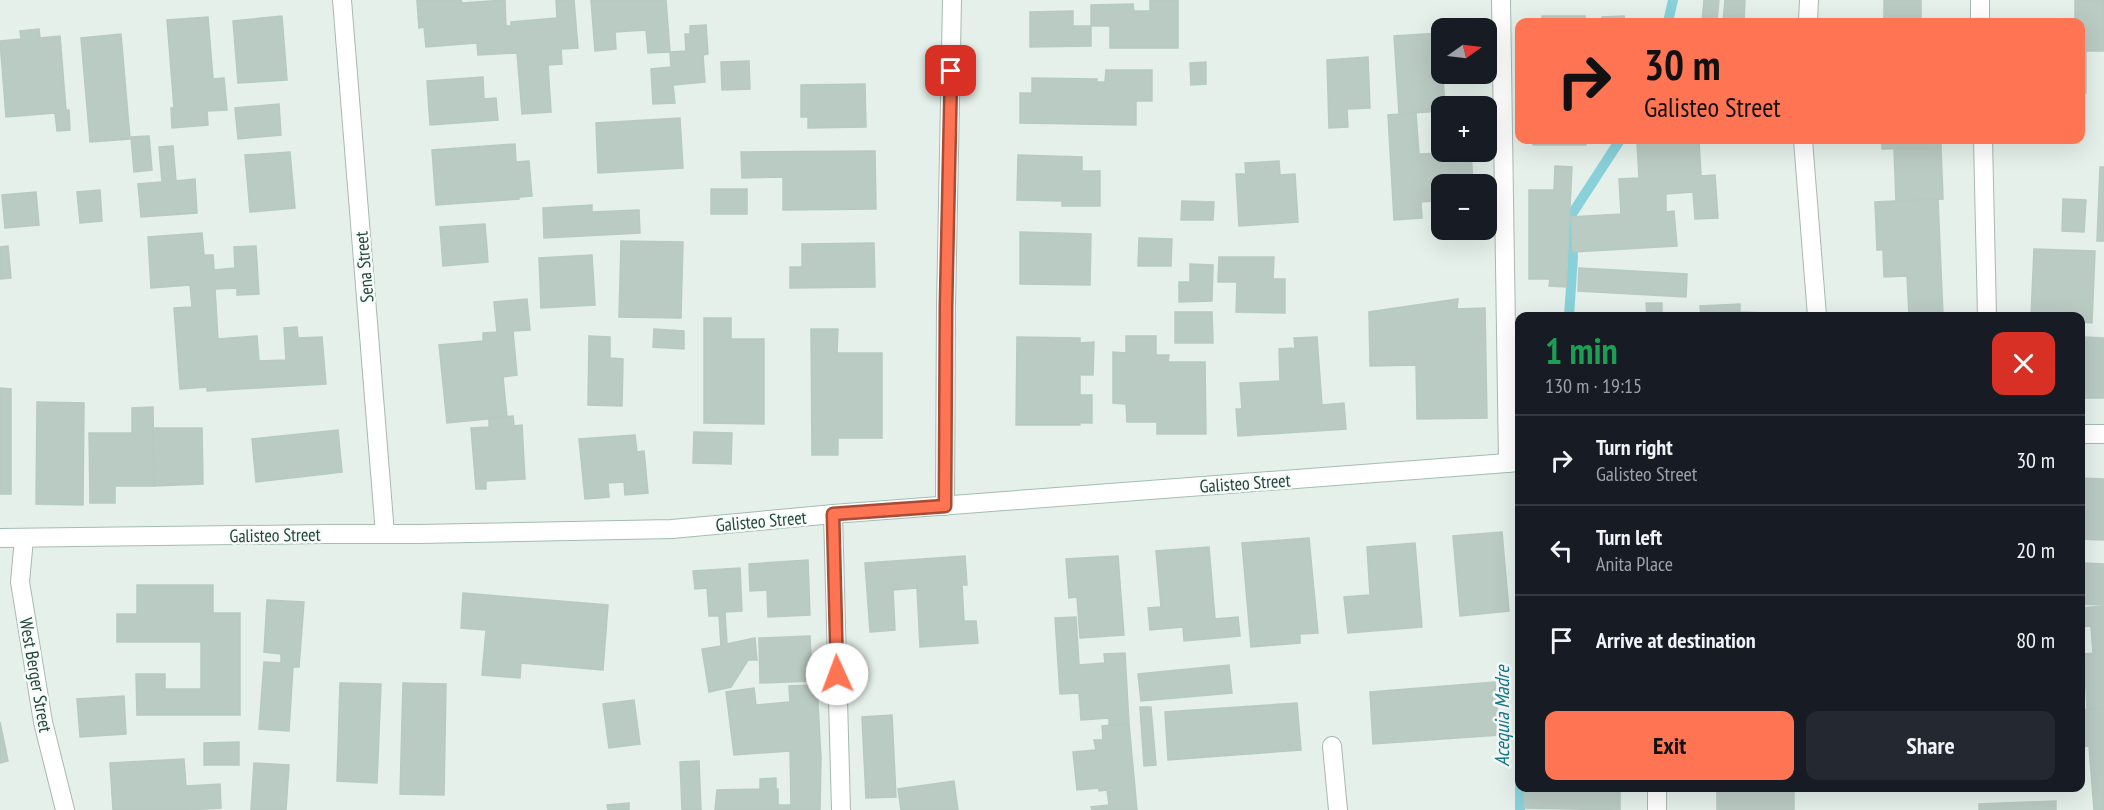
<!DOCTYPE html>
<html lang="en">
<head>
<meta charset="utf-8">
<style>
  body { margin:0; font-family:"PT Sans Narrow",sans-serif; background:#242831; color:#f1f3f6; height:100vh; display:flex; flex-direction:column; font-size:22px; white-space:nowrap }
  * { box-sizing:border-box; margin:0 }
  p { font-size:20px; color:#9ea1a6 }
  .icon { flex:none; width:33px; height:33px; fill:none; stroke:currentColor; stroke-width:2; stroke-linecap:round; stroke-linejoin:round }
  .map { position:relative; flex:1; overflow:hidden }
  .panel { position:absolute; left:1515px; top:312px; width:570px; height:480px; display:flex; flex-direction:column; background:#171b24; border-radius:12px; box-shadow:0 6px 24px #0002 }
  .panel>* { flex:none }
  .top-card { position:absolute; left:1515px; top:18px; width:570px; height:126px; border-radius:12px; box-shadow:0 6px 24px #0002; background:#ff7554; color:#111; overflow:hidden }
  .needle { width:39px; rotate:76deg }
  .controls { position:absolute; left:1431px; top:18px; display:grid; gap:12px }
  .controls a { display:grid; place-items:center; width:66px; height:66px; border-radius:12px; background:#171b24; box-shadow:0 6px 24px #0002; font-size:30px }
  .pin { position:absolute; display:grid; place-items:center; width:51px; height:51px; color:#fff; margin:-26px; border-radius:12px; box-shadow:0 3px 9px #0006 }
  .me { position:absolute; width:66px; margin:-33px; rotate:358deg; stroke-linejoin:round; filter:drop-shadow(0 0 4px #0008) }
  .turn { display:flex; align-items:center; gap:21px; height:126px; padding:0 30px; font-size:27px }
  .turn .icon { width:78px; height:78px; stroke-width:2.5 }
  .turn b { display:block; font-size:42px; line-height:51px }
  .round { display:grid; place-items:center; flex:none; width:63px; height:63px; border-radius:12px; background:#242831 }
  .headline { display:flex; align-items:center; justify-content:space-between; height:102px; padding:0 30px }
  h1 { font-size:36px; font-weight:800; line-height:45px; color:#1e9e55 }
  .cta { display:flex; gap:12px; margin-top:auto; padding:12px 30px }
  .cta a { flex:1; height:69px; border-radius:12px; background:#ff7554; color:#111; font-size:24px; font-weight:800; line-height:69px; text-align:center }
  .cta a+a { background:#242831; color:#f1f3f6 }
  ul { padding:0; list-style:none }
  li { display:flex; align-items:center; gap:18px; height:90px; padding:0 30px; border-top:2px solid #363941 }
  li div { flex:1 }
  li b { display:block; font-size:22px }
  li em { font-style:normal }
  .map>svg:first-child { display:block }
</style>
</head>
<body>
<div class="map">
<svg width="2104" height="810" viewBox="0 0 2104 810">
  <rect width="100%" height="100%" fill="#e5f0ea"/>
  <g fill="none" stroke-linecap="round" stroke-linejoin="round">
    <g stroke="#88d1da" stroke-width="10">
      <polyline points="1668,22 1673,0"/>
      <polyline points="1569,316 1573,257 1570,217 1620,140"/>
      <polyline points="1520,623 1520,810"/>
    </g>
  </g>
  <g fill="#bacbc3" stroke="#b7cac1" stroke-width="1.5">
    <polygon points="417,0 461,0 462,3 505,0 506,26 511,26 511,22 557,18 556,0 574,0 578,48 561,49 562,64 548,65 551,112 522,114 517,53 478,55 477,43 426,47 424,27 419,28"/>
    <polygon points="591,0 666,0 670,52 648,53 646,30 615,32 616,49 595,51"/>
    <polygon points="1150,0 1178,0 1178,48 1110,48 1110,26 1091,26 1091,5 1133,4 1134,11 1150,11"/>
    <polygon points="1704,0 1719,0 1717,22 1702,22"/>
    <polygon points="1725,0 1745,0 1744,22 1723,22"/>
    <rect x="1884" y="0" width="37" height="22"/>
    <polygon points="2075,0 2104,0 2104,51 2080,51 2080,22 2055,22 2055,20 2075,20"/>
    <polygon points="1073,11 1073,26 1091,26 1091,46 1030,47 1030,12"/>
    <polygon points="282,16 287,80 238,83 233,21"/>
    <polygon points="1542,16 1585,16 1585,22 1602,22 1602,17 1624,16 1625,22 1653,22 1542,22"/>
    <polygon points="208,17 213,79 224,78 227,110 207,111 208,125 172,128 171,108 174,108 167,20"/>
    <polygon points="706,25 708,54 703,55 705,82 673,85 675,103 653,104 651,69 671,67 670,52 686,51 685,34 690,34 690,26"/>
    <polygon points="39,29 40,38 60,36 66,110 69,110 70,130 57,131 55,113 6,117 0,41 21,39 20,31"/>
    <polygon points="1440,33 1445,106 1442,106 1442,111 1399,114 1394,36"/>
    <polygon points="121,34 130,139 90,142 81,38"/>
    <rect x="2080" y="51" width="6" height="42"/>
    <polygon points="1368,57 1370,108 1347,109 1348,127 1329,128 1327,60"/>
    <polygon points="749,61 750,89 722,90 721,62"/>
    <polygon points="1206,62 1206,84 1191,85 1190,63"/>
    <polygon points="1106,70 1152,70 1152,101 1136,101 1136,125 1020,123 1020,93 1032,93 1032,78 1097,79 1097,82 1105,82"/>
    <polygon points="483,77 484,99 496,98 498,120 430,125 427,81"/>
    <polygon points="865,84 866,127 808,128 808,117 801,117 801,85"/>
    <polygon points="279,104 281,135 238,139 235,108"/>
    <polygon points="1416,113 1419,154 1471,152 1473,184 1442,184 1442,200 1421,202 1422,218 1394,220 1388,115"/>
    <polygon points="680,118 683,168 598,173 596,123"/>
    <polygon points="149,136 152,170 134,172 131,137"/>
    <rect x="1533" y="140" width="53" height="5"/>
    <polygon points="1699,140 1701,176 1715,175 1718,218 1695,219 1693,192 1666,194 1666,212 1674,211 1677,246 1573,252 1571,217 1621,214 1619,179 1639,178 1637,143"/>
    <polygon points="1882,140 1941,140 1941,148 1882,149"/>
    <polygon points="515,144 516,162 529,161 532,196 519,197 519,199 436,205 432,150"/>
    <polygon points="173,146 176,181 195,179 197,213 141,217 138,184 162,182 159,147"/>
    <polygon points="1941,148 1943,199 1896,201 1894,150"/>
    <polygon points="875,151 876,209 783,210 783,177 742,178 741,152"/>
    <polygon points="290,152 295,208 250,212 245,155"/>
    <polygon points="1018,155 1082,157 1082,171 1100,171 1100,206 1062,206 1062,201 1017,200"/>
    <polygon points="1279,161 1280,175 1295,174 1298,222 1239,226 1236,174 1246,174 1245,163"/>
    <polygon points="1555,166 1572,167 1566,287 1549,286 1550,279 1529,279 1529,190 1554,190"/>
    <polygon points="2100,167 2104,167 2104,241 2097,241"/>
    <rect x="711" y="189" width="36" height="25"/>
    <polygon points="100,190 102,221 80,223 77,192"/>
    <polygon points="36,192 39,225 5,228 2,195"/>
    <polygon points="1938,199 1943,316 1909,316 1907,276 1884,277 1883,250 1877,250 1875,202"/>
    <polygon points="2063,199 2086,200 2084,232 2062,231"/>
    <polygon points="1182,201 1214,202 1213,220 1181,220"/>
    <polygon points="592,205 592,212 639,210 640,233 544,238 543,208"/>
    <polygon points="485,224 488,262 443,266 440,227"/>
    <polygon points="1020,232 1091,234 1090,285 1020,284"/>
    <polygon points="202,233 204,255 213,255 214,270 235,268 234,247 256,246 259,294 237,295 237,288 215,289 218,339 257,336 259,361 286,360 284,328 297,327 298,338 322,337 326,384 207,391 207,387 180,389 174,308 192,307 190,285 151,288 148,237"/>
    <polygon points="1139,238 1172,239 1171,266 1138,266"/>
    <polygon points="621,241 683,242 681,318 619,317"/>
    <polygon points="874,243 875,287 790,288 790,267 802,267 802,244"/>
    <polygon points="8,246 11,278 0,279 0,247"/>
    <polygon points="2034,249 2095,251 2092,323 2080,322 2080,316 2031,316"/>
    <polygon points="592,255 595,305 541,308 539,258"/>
    <polygon points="1219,257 1274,257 1273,279 1285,279 1285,313 1236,312 1237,282 1218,282"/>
    <polygon points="1190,264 1213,265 1212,301 1179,302 1179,282 1190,282"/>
    <polygon points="1579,268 1687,274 1686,297 1578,291"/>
    <polygon points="527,299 530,330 513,331 517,375 503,377 507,417 447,423 439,345 483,341 483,333 497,332 494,302"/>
    <polygon points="1458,299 1457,309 1485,308 1487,418 1417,419 1416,365 1370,366 1369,312"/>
    <polygon points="1646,303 1662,303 1662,316 1647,316"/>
    <polygon points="1740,304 1740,312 1795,314 1795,316 1701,316 1700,306"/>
    <polygon points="1175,312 1212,312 1213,343 1175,343"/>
    <polygon points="704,318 731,318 731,339 764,339 764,424 704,423"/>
    <polygon points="654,329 684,331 684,349 653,347"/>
    <polygon points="811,329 838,329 837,353 882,353 882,438 838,438 838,455 812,455"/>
    <polygon points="589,336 610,337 610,358 623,359 622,406 588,405"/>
    <polygon points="1126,336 1156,336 1156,355 1169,355 1168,362 1205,362 1206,434 1157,434 1157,422 1127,422 1126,404 1113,403 1113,352 1126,353"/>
    <polygon points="1017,337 1080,338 1080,343 1094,342 1093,375 1080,375 1080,395 1092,395 1092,423 1080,423 1080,425 1016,425"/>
    <polygon points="1317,337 1322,405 1344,403 1346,429 1238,436 1236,409 1242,409 1240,383 1280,381 1279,349 1295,348 1294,338"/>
    <polygon points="2084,337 2104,338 2104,398 2082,398"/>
    <polygon points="0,388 11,389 11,494 0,494"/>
    <polygon points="37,402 84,403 83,505 36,504"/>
    <polygon points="153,407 154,486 115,486 115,503 90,503 89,433 132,433 132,408"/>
    <polygon points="513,416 514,426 522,425 525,479 486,481 486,489 476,489 471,428 489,427 489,418"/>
    <polygon points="153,428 202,428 203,484 154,486"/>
    <polygon points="338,430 342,472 256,482 252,439"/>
    <polygon points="694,432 732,433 731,464 693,463"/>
    <polygon points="635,435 637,452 644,451 648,493 625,495 624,482 608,483 609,497 585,499 579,439"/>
    <polygon points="2080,478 2104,479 2104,540 2080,539"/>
    <polygon points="1502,532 1509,611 1460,616 1453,536"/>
    <polygon points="1309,538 1318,633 1300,634 1300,643 1251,647 1242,543"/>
    <polygon points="1415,543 1422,627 1348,633 1344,597 1370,595 1367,547"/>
    <polygon points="1209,547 1215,619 1238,617 1240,636 1184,641 1183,627 1150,630 1148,608 1161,607 1156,551"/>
    <polygon points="965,556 967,585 962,585 964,621 976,621 978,643 920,647 917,588 893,590 895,630 870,632 865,563"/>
    <polygon points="1118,556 1124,635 1080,638 1077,597 1069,598 1066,559"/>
    <polygon points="808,560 810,615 768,617 767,590 750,591 749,564"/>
    <polygon points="2082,563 2104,564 2104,605 2080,604"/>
    <polygon points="740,568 742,611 725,612 727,644 755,638 757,660 748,660 731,687 709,692 702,649 721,646 719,616 709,616 707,588 695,589 693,571"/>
    <polygon points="137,585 213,585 213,613 240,613 240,715 137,715 136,674 165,674 165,689 201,689 201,642 117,642 117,614 137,614"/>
    <polygon points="463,593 608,605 603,670 521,663 520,678 482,675 486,630 461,628"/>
    <polygon points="267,600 304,602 299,667 293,667 289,731 259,729 264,662 281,663 281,654 264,652"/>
    <polygon points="2104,606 2104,708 2087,709 2084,654 2093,653 2091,626 2080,627 2080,608"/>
    <polygon points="1076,617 1079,665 1105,663 1104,654 1125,653 1129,724 1109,726 1109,718 1081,720 1079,693 1060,694 1055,618"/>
    <polygon points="810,636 812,681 760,683 759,638"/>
    <polygon points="1229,665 1232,693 1141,701 1138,674"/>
    <polygon points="1495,682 1499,735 1373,744 1370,692"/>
    <polygon points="340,683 381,684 377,783 337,781"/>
    <polygon points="403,683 446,684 444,795 400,794"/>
    <polygon points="817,685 821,759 820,810 715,810 717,790 760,789 760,779 776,778 776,789 778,789 778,805 791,805 790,751 734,755 726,692 754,688 756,705 790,702 789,686"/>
    <polygon points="124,696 126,734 80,737 77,699"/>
    <polygon points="634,700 640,744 609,748 603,704"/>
    <polygon points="1297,703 1301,750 1168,760 1165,712"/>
    <polygon points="1140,707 1151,707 1156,765 1144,766"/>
    <polygon points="2104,708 2104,810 2094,810 2089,746 2080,747 2080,710"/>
    <polygon points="892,715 896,797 866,798 862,717"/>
    <polygon points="0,722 8,761 0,763"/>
    <polygon points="1129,724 1137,810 1092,810 1091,807 1109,805 1107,790 1099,791 1099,788 1077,790 1073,752 1096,750 1094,740 1103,740 1102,726"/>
    <polygon points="239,742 239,765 204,765 204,743"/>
    <polygon points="184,759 186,786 220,784 221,808 189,810 113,810 110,763"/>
    <polygon points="699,761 701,810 682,810 680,762"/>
    <polygon points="254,763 289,765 286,810 251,810"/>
    <polygon points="954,781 958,810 901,810 898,789"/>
    <polygon points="1524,788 1620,788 1620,810 1524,808"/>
    <rect x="1717" y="788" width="77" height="22"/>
    <polygon points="2056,801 2056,810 1979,810 1979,804"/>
    <polygon points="629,803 629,810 608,810 607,805"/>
  </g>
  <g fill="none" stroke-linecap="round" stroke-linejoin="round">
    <g stroke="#a7b9b1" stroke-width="20">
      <g id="lane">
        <polyline points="1980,0 1980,22"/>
        <polyline points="1808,22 1809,0"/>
        <polyline points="1803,140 1817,316"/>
        <polyline points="1983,140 1987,316"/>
      </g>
    </g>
    <g stroke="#a7b9b1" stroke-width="20">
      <g id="street">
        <polyline points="342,0 385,534"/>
        <polyline points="1501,0 1508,463"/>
        <polyline points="945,506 946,306 952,0"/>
        <polyline points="833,514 841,810"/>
        <polyline points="24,539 20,582 43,722 65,810"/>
        <polyline points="1332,746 1338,810"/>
        <polyline points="1657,810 1657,788"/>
      </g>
    </g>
    <g stroke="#a2bdb2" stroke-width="20">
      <g id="secondary">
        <polyline points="2080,434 2104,434"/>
        <polyline points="0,538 326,534 419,534 672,529 833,514 1520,462"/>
      </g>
    </g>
    <use href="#lane" stroke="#fff" stroke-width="18"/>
    <use href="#street" stroke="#fff" stroke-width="18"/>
    <use href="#secondary" stroke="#fff" stroke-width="18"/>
  </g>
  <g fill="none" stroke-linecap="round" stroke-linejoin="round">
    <g stroke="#a64c37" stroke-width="15">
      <polyline id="route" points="837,674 833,514 945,506 946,306 951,71"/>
    </g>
    <use href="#route" stroke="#ff7554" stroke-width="10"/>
  </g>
  <g text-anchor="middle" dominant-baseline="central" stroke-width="5" stroke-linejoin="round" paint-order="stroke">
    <g font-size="18" fill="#224439" stroke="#f7fbf9">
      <text transform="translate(364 267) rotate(-95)">Sena Street</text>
      <text transform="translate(1245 483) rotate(-4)">Galisteo Street</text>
      <text transform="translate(761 521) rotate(-5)">Galisteo Street</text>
      <text transform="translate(275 535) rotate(-1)">Galisteo Street</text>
      <text transform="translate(36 675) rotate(80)">West Berger Street</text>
    </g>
    <g font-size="20" font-style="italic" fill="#147b88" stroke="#f7fbf9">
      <text transform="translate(1502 716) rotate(-90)">Acequia Madre</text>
    </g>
  </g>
</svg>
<div class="controls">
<a><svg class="needle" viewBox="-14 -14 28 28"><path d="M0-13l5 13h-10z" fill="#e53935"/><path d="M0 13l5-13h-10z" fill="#9ea1a6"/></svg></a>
<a>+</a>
<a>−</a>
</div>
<div class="pin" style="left:951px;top:71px;background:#d93025"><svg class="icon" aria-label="arrive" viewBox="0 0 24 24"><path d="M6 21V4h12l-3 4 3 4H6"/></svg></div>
<svg class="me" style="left:837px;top:674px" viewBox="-20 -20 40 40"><circle r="19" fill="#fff"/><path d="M0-13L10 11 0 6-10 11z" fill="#ff7554"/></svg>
<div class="top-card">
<div class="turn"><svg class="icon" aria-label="right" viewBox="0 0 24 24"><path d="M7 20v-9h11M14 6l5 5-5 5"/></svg><div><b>30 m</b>Galisteo Street</div></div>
</div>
<section class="panel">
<div class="headline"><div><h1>1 min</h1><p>130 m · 19:15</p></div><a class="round" style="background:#d93025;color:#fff"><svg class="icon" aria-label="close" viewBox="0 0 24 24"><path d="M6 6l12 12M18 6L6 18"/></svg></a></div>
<ul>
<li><svg class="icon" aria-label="right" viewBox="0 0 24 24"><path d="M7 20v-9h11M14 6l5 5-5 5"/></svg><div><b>Turn right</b><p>Galisteo Street</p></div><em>30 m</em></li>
<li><svg class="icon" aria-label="left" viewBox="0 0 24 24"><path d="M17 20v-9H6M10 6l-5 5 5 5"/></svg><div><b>Turn left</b><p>Anita Place</p></div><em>20 m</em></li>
<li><svg class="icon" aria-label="arrive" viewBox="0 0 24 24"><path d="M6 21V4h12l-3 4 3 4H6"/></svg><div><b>Arrive at destination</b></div><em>80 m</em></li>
</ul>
<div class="cta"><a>Exit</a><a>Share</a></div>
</section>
</div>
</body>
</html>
